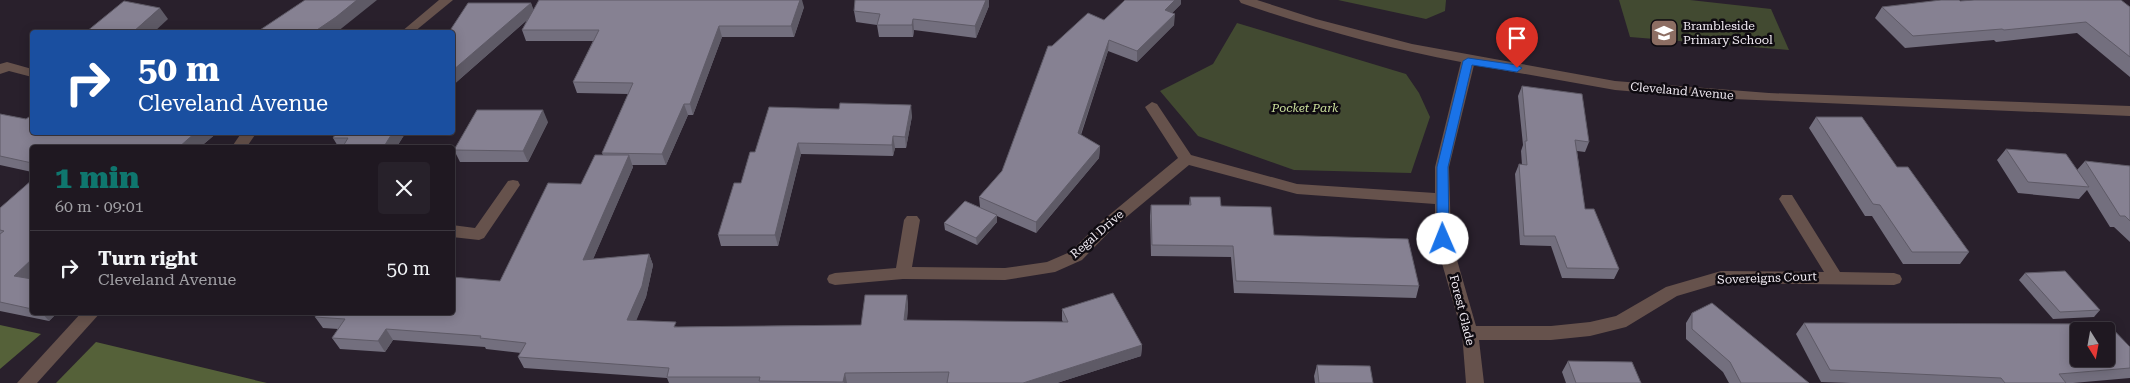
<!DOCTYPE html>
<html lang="en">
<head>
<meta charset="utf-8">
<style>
  body { margin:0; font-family:"Roboto Serif",serif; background:#27212a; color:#f1f3f6; height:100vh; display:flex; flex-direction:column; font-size:19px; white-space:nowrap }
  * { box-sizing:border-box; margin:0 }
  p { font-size:16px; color:#a1a0a5 }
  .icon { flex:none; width:28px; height:28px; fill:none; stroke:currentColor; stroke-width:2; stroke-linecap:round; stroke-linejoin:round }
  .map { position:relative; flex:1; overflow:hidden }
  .panel { position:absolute; left:30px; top:145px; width:425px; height:170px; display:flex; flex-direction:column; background:#1f1821; border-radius:5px; box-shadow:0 2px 12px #0003,0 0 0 1px #3c373f }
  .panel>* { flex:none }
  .banner { position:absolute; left:30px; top:30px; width:425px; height:105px; border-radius:5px; box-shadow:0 2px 12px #0003,0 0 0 1px #3c373f; background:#1a4fa0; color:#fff; overflow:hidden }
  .needle { width:32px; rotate:169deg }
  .buttons { position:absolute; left:2070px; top:322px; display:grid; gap:10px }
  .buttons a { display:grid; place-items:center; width:45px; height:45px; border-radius:5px; background:#1f1821; box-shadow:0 2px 12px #0003,0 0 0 1px #3c373f; font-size:25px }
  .pin { position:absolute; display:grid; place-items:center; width:42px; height:42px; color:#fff; margin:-51px -21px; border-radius:50% 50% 50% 0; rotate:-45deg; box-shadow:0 0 5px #0007 }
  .pin .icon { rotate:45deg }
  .me { position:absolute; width:55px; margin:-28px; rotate:359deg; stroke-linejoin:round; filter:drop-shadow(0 0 4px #0008) }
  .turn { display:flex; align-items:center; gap:18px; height:105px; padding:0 25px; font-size:22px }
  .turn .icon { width:65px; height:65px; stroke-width:2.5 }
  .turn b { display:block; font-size:35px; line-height:42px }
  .round { display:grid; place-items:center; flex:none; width:52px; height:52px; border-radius:5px; background:#27212a }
  .overview { display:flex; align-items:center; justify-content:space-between; height:85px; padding:0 25px }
  h1 { font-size:30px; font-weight:800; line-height:38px; color:#0f766e }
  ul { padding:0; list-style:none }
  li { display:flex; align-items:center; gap:15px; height:75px; padding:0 25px; border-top:1px solid #3c373f }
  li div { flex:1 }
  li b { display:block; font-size:19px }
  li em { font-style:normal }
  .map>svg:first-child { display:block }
</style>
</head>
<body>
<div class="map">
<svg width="2130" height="383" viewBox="0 0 2130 383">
  <rect width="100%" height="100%" fill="#29202c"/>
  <g fill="#424a31">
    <polygon points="1338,0 1446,0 1445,11 1426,19"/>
    <polygon points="1619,0 1690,0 1771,9 1789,50 1630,37"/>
    <polygon points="1237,23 1406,74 1419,93 1430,117 1411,173 1294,170 1198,136 1160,91 1213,64"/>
  </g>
  <g fill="#556139">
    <polygon points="0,325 41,334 0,369"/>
    <polygon points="96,342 267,383 56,383"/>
  </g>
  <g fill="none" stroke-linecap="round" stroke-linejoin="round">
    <g fill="#66524c" fill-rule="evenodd">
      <polygon points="439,0 453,0 414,32 401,32"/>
      <path d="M1239,0H1257L1316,19L1412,44L1615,81L1769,93L2130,106V116L1709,98L1615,90L1474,65L1449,167L1451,239L1476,326H1551L1590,322L1616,316L1666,287L1721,271L1824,272L1779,199L1782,195H1792L1840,272L1894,273L1900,275L1902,279L1900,283L1894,285L1721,283L1677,296L1626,327L1590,336L1551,340H1479L1484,383H1466L1462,333L1435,239V204L1297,194L1189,165L1112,229L1082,260L1055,272L1005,280L903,279L835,285L829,283L827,279L829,275L835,273L896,268L904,220L907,216H917L920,220L912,267L1005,268L1047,262L1070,252L1102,221L1178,158L1145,107L1152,102L1157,104L1191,155L1297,184L1435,193V167L1461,62C1386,48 1313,28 1241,3Z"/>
      <polygon points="7,62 32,69 32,77 9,71 0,74 0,64"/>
      <polygon points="242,132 257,132 246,148 231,148"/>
      <polygon points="513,180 518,181 520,185 484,238 479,240 452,237 452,225 475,228 508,181"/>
      <polygon points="82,312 101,312 37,383 17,383"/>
    </g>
  </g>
  <g fill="#736f7e">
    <polygon points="1960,1 2130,7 2130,77 2077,33 1996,42 1994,40 1905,48 1875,18 1882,7"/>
    <polygon points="531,3 533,10 804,7 794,37 722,37 693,115 688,115 666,165 632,165 633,167 593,259 649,254 653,265 646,297 636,320 678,327 861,325 907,295 908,306 907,320 1063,322 1062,320 1062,309 1142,345 1141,356 1057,383 669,383 667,378 524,368 518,357 521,353 486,349 485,347 393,340 385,352 340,349 332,338 338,329 323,328 315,317 500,281 581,184 603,155 602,153 628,94 577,93 573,82 593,41 526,41 522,30 527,20 452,86 452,32"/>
    <polygon points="1181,4 1172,13 1174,25 1137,62 1108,51 1081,135 1100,146 1099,158 1036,233 997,216 997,222 977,245 945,230 944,223 980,207 979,197 1002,171 1052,46"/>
    <polygon points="989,6 976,38 914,30 913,37 879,37 877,25 856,22 854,11"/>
    <polygon points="1522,86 1589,142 1585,152 1577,151 1585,209 1619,269 1614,279 1562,278 1551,246 1520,245 1515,174 1519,164 1522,165 1521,151 1523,145 1518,96"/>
    <polygon points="0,114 26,119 32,132 218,132 199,148 32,148 32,172 0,165"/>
    <polygon points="912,116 906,148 895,148 893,156 801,154 778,246 721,246 718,235 755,152"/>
    <polygon points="1816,117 1897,167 1969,252 1960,264 1903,264 1872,216 1865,216 1809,128"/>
    <polygon points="548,122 528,162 460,162 454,150"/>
    <polygon points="318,132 406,132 396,148 339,148 333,138 334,136"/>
    <polygon points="2006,149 2077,170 2085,161 2130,166 2130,242 2114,227 2110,227 2087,190 2079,199 2018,193 1997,160"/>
    <polygon points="32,180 32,312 58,312 49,321 0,311 0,208"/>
    <polygon points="1190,197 1221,206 1274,235 1419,286 1416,298 1234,293 1231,257 1151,256 1150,216 1151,205 1189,205"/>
    <polygon points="2025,273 2100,310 2094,317 2053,319 2019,280"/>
    <polygon points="1692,313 1809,383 1729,383 1723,372 1686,339 1686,323"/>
    <polygon points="1804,323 2130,347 2130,378 2073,383 1851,383 1821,382 1796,334"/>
    <polygon points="1568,361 1641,383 1566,383 1562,372"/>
    <polygon points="1317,365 1373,383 1315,383 1314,376"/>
  </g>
  <g fill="#5e5a66">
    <polygon points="357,0 377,0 337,32 314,32"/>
    <polygon points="800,0 802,0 804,7 794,37 791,26"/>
    <polygon points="986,0 989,0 989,6 976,38 975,26"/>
    <polygon points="1175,0 1181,0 1181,4 1164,21 1165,10"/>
    <polygon points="531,3 535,13 452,86 452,71"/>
    <polygon points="160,8 168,19 154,32 133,32"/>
    <polygon points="1175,14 1174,25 1137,62 1137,51"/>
    <polygon points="913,19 914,30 913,37 912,25"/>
    <polygon points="719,26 722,37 693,115 690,104"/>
    <polygon points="1109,40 1108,51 1077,145 1078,133"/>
    <polygon points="684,104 688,115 666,165 662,154"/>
    <polygon points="911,105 912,116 906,148 905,137"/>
    <polygon points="543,110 548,122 528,162 523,151"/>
    <polygon points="196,132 218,132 199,148 178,148"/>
    <polygon points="393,132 406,132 396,148 383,148"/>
    <polygon points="893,136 895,148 893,156 892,145"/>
    <polygon points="798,143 801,154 778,246 775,235"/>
    <polygon points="1100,146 1099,158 1036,233 1036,222"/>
    <polygon points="629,155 633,167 588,271 583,260"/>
    <polygon points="997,215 997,222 977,245 976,238"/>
    <polygon points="649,254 653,265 646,297 632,331 627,320"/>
    <polygon points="32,259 32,279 14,276"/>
    <polygon points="907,295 908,306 906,331 904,320"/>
    <polygon points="41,312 58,312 49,321"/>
    <polygon points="386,329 393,340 385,352 378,341"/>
    <polygon points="1142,345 1141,356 1057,383 1023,383"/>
    <polygon points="845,373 847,383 844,383 843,382"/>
  </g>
  <g fill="#868192" stroke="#5e5a66" fill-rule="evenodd">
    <polygon points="305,0 357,0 336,17 314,32 257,32"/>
    <polygon points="539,0 800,0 791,26 719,26 690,104 684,104 662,154 602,153 633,83 573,82 599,30 522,30"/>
    <polygon points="855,0 986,0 975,26 913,19 912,25 877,25 880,14 854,11"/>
    <polygon points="1125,0 1175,0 1165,10 1175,14 1137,51 1109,40 1078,133 1100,146 1036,222 979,197 1002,171 1048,46 1052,46 1088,13 1104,20"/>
    <polygon points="1941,0 1959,0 1960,1 1974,0 2121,0 2130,7 2130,57 2086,22 2004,30 2002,29 1913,36 1882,7"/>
    <polygon points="124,1 160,8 133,32 86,32"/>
    <polygon points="468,3 531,3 452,71 452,32 449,32"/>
    <polygon points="1522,86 1582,94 1589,142 1575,140 1585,209 1594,209 1619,269 1567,268 1555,236 1524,236 1519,164 1527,165 1525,141 1527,141"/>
    <polygon points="840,103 911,105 905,137 893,136 892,145 798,143 775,235 718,235 734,183 741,183 750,152 755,152 769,107 839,109"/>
    <polygon points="477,110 543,110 523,151 454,150"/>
    <polygon points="0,114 26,119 32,115 32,132 196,132 178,148 166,148 157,145 155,148 32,148 32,163 0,156"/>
    <polygon points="1816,117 1862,117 1897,167 1908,167 1969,252 1912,252 1880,205 1873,204"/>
    <polygon points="337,132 393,132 383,148 342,148 348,138 333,138"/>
    <polygon points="2006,149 2066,154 2089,187 2028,182"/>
    <polygon points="595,155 629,155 583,260 649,254 642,286 627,320 676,322 674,327 861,325 865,295 907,295 904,320 1068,322 1062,309 1113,293 1142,345 1023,383 947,383 949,372 845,373 843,382 759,381 760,377 667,377 669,368 518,357 526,343 480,338 481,336 386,329 378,341 332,338 345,319 315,317 318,312 452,312 452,277 500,281 548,183 581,184"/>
    <polygon points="2085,161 2130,166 2130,221 2125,216 2120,216"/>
    <polygon points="32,180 32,259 14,276 32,279 32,309 0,302 0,234 4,231 0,230 0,208"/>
    <polygon points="1190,197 1220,197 1221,206 1271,207 1274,235 1408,239 1419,286 1236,281 1233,246 1152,245 1151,205 1191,205"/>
    <polygon points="965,201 997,215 976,238 944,223"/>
    <polygon points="2065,271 2100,310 2060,312 2025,273"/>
    <polygon points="1712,303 1809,383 1741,383 1730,362 1692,329 1692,313"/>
    <path d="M1804,323L2108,324L2130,347V368L2059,374L2066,383H2005L2001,378L1830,370ZM2079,331H2106V359H2079Z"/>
    <polygon points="1568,361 1632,362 1641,383 1576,383"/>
    <polygon points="1317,365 1370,366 1373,383 1319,383"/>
  </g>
  <polygon fill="#1a73e8" stroke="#114b97" points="1468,58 1517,65 1522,68 1517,72 1472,65 1448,167 1449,239 1443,243 1437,239 1437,167 1463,61"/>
  <defs>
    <g id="school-square" transform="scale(1.4375)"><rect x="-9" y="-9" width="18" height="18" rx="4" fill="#8d6e63" stroke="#0f0b11"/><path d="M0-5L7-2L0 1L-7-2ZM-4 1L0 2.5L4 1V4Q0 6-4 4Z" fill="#fff"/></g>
  </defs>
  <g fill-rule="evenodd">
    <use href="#school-square" x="1664" y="33"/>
  </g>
  <g text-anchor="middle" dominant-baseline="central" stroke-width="5" stroke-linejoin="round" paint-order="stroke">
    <g font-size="12" fill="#f1ebf3" stroke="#0f0b11" text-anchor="start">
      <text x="1683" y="26">Brambleside<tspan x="1683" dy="14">Primary School</tspan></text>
    </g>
    <g font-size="12" fill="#f1ebf3" stroke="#0f0b11">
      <text transform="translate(1682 91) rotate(5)">Cleveland Avenue</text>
      <text transform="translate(1097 234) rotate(-41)">Regal Drive</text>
      <text transform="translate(1767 278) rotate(-2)">Sovereigns Court</text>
      <text transform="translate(1462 310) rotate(76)">Forest Glade</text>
    </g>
    <g font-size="12" font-style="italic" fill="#cbe09c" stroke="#0f0b11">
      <text x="1305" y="108">Pocket Park</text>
    </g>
  </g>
</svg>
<div class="buttons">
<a><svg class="needle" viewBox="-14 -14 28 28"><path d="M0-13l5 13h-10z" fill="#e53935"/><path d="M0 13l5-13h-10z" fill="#a1a0a5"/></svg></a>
</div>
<div class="pin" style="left:1517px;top:68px;background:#d93025"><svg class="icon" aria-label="arrive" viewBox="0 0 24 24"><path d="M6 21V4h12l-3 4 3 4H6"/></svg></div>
<svg class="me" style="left:1443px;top:239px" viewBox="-20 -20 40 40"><circle r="19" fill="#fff"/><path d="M0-13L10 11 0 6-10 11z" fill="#1a73e8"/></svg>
<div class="banner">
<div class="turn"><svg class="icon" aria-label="right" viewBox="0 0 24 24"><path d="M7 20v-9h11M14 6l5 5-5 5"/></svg><div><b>50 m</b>Cleveland Avenue</div></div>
</div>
<section class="panel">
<div class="overview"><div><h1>1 min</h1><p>60 m · 09:01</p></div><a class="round"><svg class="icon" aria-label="close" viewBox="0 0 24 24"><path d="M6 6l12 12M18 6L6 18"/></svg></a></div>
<ul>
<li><svg class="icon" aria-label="right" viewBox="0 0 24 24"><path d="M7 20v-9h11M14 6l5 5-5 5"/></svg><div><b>Turn right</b><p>Cleveland Avenue</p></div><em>50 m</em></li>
</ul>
</section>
</div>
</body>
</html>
